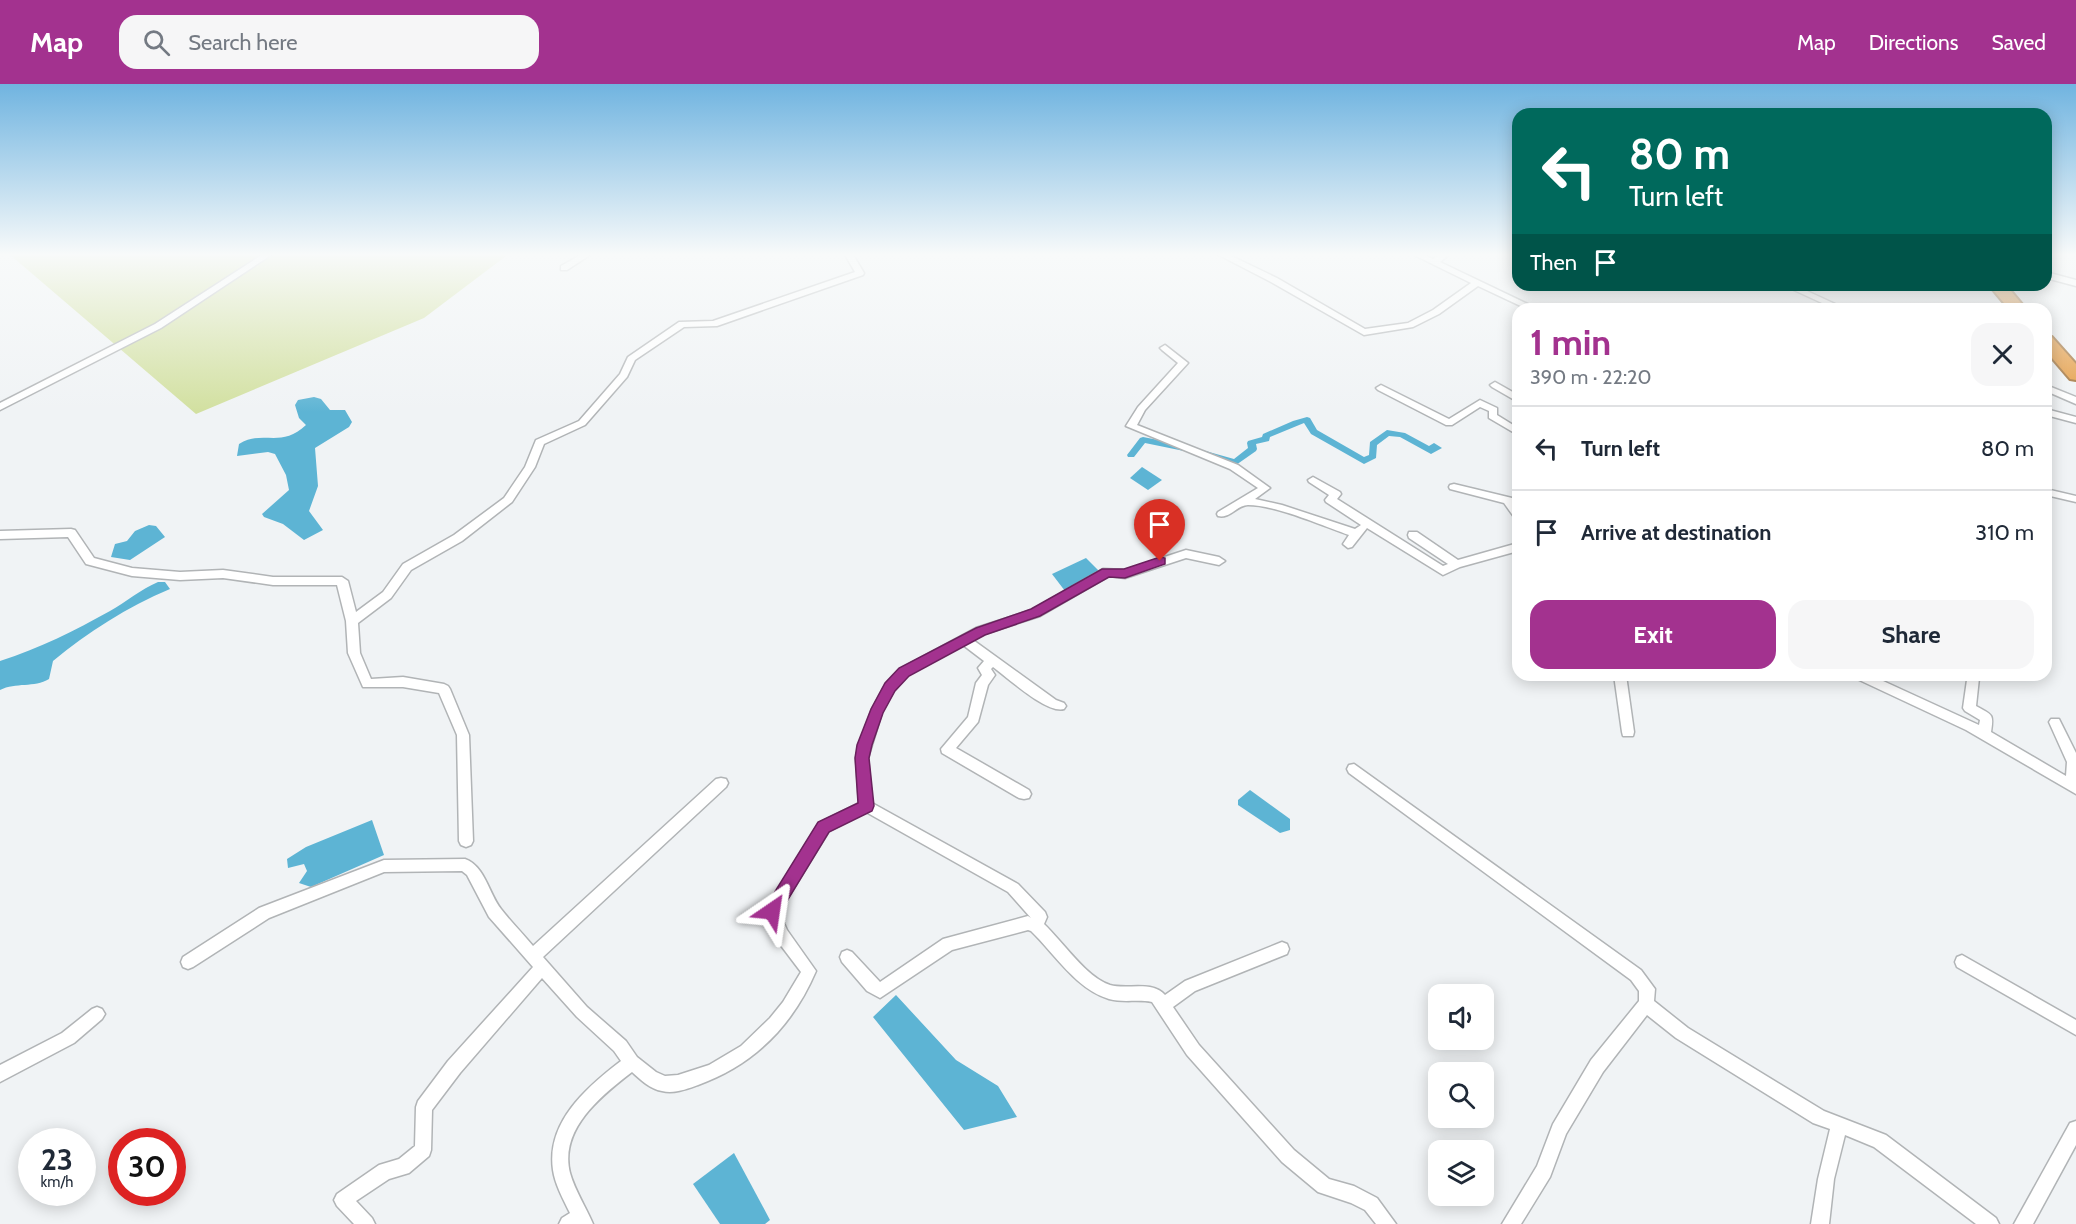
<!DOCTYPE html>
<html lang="en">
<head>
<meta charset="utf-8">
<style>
  body { margin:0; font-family:Cabin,sans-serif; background:#f6f6f7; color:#1f2937; height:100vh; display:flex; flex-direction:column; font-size:22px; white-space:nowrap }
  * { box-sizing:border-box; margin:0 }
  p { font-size:20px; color:#747a83 }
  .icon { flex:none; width:33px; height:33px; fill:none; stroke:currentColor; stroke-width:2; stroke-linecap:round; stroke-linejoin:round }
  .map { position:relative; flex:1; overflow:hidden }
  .details { position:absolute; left:1512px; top:219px; width:540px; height:378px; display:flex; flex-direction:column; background:#fff; border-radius:18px; box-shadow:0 3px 15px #0003 }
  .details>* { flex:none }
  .banner { position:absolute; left:1512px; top:24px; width:540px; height:183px; border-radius:18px; box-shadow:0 3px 15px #0003; background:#00695c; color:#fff; overflow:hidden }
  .buttons { position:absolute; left:1428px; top:900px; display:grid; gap:12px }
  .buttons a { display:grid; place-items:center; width:66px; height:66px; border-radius:12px; background:#fff; box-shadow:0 3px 15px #0003; font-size:30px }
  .speed { position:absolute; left:18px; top:1044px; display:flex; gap:12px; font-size:30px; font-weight:700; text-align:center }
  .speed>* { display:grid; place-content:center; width:78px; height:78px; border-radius:50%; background:#fff; box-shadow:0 3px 15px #0003; line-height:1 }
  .speed small { font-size:15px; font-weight:400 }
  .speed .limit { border:9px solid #d22; background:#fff; color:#111 }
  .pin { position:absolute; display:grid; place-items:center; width:51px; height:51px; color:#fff; margin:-62px -26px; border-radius:50% 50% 50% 0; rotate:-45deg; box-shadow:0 0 6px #0007 }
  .pin .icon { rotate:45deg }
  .me { position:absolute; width:66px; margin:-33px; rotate:32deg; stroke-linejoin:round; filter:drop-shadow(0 0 4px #0008) }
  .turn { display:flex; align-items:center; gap:21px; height:126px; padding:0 18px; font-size:27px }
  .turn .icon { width:78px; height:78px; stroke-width:2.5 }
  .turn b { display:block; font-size:42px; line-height:51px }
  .then { display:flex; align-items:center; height:57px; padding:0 18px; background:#0003; gap:12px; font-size:22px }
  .round { display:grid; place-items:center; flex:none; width:63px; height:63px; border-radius:18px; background:#f6f6f7 }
  .headline { display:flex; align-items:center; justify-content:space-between; height:102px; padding:0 18px }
  h1 { font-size:36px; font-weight:800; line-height:45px; color:#a3328f }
  .action { display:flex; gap:12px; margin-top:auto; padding:12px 18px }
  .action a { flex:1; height:69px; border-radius:18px; background:#a3328f; color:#fff; font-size:24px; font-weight:800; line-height:69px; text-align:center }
  .action a+a { background:#f6f6f7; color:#1f2937 }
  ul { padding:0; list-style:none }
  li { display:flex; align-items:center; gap:18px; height:84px; padding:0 18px; border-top:2px solid #e0e1e3 }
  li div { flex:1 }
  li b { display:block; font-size:22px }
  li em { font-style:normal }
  header { display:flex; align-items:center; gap:36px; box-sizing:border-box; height:84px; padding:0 30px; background:#a3328f; color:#fff }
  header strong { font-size:28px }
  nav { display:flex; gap:33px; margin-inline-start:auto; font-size:21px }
  .search { width:420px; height:54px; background:#f6f6f7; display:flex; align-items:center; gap:15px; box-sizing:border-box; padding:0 21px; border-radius:18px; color:#747a83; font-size:22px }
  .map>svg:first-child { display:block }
</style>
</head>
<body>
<header>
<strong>Map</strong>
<div class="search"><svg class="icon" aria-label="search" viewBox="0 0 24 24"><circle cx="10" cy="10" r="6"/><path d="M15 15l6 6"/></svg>Search here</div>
<nav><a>Map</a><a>Directions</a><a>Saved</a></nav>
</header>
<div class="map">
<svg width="2076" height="1140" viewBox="0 0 2076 1140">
  <rect width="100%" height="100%" fill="#f0f3f5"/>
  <polygon fill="#d2e0a0" points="8,169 510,169 424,234 196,330"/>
  <g fill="#5db4d4">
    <path d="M314,313L321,315L330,326H345L352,338L349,343L315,364L318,402L309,427L323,446L304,456L283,440L264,433L262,430L289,406L286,391L275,370L268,368L237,372L239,360C263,345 281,365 306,341L299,334L295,321L298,316Z"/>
    <polygon points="1142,383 1162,396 1148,406 1130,394"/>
    <polygon points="149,441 156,442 165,453 130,476 111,473 115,460 127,457 135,447"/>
    <polygon points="1086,474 1101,489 1065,507 1052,490"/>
    <path d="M158,498H165L170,505C127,523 88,548 53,577L49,595C34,604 16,598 0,606V577C40,564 74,547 110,527C126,518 141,505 158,498Z"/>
    <polygon points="1250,706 1290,735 1290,746 1280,749 1238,721 1238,716"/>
    <polygon points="372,736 384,771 311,803 299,799 307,787 304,780 288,784 287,775 306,763"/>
    <polygon points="896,911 956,976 998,1002 1017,1033 964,1046 873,933"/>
    <polygon points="734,1069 770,1136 765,1140 720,1140 693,1100"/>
  </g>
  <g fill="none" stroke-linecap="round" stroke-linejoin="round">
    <g fill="#5db4d4" fill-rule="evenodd">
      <polygon points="1307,333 1310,334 1317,346 1364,373 1369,371 1370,358 1387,346 1405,349 1429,362 1434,359 1442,364 1431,370 1400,353 1389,352 1377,361 1376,374 1364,380 1311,350 1304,339 1270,353 1269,357 1256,360 1257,365 1256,367 1236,381 1199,371 1198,369 1202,366 1234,375 1248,364 1247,359 1248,357 1262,353 1263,350 1293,337"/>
      <polygon points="1143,353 1184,361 1188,364 1184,367 1145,359 1134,373 1128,373 1127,371 1140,354"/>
    </g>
    <g stroke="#b1b4b6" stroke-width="3">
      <g id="street">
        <polygon points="265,169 274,169 161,244 0,326 0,319 155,240"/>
        <polygon points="584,169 593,169 567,186 561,186 561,182"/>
        <polygon points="844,169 852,169 864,189 863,191 717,242 684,243 635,276 627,293 585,341 544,360 535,383 512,418 462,457 411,486 391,514 358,539 360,569 371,595 403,593 444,600 448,602 450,605 469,651 473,757 471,761 466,763 461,761 459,757 457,651 439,609 403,603 363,603 348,569 346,537 337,501 273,501 223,494 180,496 132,492 86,480 68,453 0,455 0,447 71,445 75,446 94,474 132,484 180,488 223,486 273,493 342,493 348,497 356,528 383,508 403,480 454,451 504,414 525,383 536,356 579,337 620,290 628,273 679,238 713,237 855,188"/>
        <polygon points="1215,169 1225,169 1277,194 1365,245 1408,239 1433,226 1471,199 1410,169 1420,169 1433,175 1442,169 1451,169 1440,178 1538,225 1527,225 1478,202 1439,230 1413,243 1364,251 1271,198"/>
        <polygon points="2046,188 2076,196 2076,202 2046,194"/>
        <polygon points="1783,201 1794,201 1846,225 1835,225"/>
        <path d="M1165,261L1188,279L1145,326L1137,341L1238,381L1270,404L1255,415L1282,421L1355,445L1361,441L1326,418L1325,416L1329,411L1309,398L1308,396L1313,393L1340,408L1341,410L1337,415L1443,482L1448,480L1409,454L1408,451L1409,448H1417L1458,476L1518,459V467L1460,483L1443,491L1367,444L1352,463L1348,464L1343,460L1349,451C1323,442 1276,421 1248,421C1237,421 1230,435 1218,432L1217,430L1218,428L1258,404L1230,385L1126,342L1138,323L1178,279L1162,266L1160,264Z"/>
        <polygon points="1495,298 1518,311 1518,318 1492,303 1490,301"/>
        <polygon points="1381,301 1449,335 1480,316 1497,324 1497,331 1518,344 1518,351 1489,334 1489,327 1480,323 1452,341 1446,341 1378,306 1376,304"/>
        <polygon points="2046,301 2076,313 2076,320 2046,307"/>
        <polygon points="2046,325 2076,333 2076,339 2046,331"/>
        <polygon points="1454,400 1512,414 1518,423 1518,435 1514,433 1504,419 1450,405 1449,403 1450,401"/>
        <polygon points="2046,405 2076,412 2076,418 2046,411"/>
        <path d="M1186,466L1219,473L1225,477L1219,481L1186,474L1125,494L1109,492L1040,532L984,550L973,556L1056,616L1064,619L1066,622L1064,625C1047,630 1008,594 993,583L991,585L995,591L988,601L978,638L956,664L1029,706L1031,710L1029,714L1024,715L1019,714L942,669L941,665L968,633L976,599L982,591L978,584L984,577L963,561L908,591L894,606L882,628L868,674L872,719L1018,800L1045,828L1047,833L1044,840C1063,858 1086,893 1110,901C1127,906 1152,896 1165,911L1185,897L1282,858L1287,860L1289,865L1287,870L1195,907L1173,923L1199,961L1294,1066L1329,1095L1354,1102L1377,1114L1396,1140H1376L1365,1126L1351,1119L1318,1108L1282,1078L1187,971L1152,918C1138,915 1123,919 1109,915C1076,905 1055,870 1031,847L1028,846L952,866L880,914L867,907L842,878L840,873L842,868L847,866L852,868L880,898L943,855L1028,832L1031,834L1008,808L866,728L829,747L779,828L787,846L816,887C793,941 754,981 698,1001C687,1005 674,1010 662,1007C650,1005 641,996 632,988C601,1012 559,1045 570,1089C575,1107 586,1123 593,1140H559L562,1134L570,1129C563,1115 555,1100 553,1086C546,1038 587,1003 621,977L614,967L577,933L542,894L460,989L432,1026L431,1066L429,1072L409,1089L389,1095L356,1117L372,1134L375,1140H354L337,1122L334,1116L337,1110L379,1081L399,1075L415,1062L416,1023L418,1017L448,977L533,883L489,833L467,791L462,787L384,788L269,834L193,883L188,885L183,883L181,878L183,873L259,824L384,776L465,775C485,782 489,810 501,825C511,838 523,850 533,862L716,695L721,694L726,695L728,699L726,703L543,873L587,923L626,957L637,973L656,988L665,992L678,991L709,981L741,962L770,934L783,918L801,888L776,855L765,827L819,739L859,719L856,674L859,661L872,625L886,600L900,585L976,544L1032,526L1103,485L1125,486Z"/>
        <polygon points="1614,591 1626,591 1634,648 1633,652 1623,652 1622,648"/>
        <path d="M1853,591H1870L1979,641L1980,636L1965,627L1963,624L1967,596L1961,594L1959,591H1977L1979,594L1976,622C1992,631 1994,629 1991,648L2066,692L2067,678L2049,638L2051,635H2059L2076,669V710L1966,646L1855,594Z"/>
        <polygon points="1354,680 1641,886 1655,905 1654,917 1688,944 1824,1027 1886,1051 1996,1134 1999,1140 1976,1140 1874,1063 1845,1051 1834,1095 1829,1140 1811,1140 1818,1095 1830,1045 1813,1039 1676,954 1647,931 1603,988 1566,1050 1550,1093 1521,1140 1502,1140 1537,1082 1553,1040 1591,976 1639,917 1639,907 1631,896 1349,689 1347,685 1349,681"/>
        <polygon points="1962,871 2076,936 2076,951 1957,883 1955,878 1957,873"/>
        <polygon points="97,923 102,925 105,930 102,935 74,959 0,998 0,981 62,949 92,925"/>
        <polygon points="2076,1037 2076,1061 2033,1140 2014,1140 2070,1039"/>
      </g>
    </g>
    <g stroke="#9f6e33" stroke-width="4">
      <g id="highway">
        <polygon points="1989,201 2006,201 2026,225 2009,225"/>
        <polygon points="2046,252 2052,253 2076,280 2076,296 2070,295 2046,267"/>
      </g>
    </g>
    <use href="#street" fill="#fff" fill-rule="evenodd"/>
    <use href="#highway" fill="#e4993e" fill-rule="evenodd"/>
  </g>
  <linearGradient id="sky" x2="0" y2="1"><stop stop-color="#70b4e0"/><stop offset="0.52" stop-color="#f8fafa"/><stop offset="1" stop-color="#f8fafa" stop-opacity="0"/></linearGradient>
  <rect width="2076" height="328" fill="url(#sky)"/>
  <polygon fill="#a3328f" stroke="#6a205d" stroke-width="1.5" points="1160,473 1165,474 1165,480 1125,494 1109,493 1040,532 985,551 909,592 895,607 883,629 872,661 869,674 874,722 872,727 829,748 778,832 772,834 766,832 764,827 766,822 818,738 858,719 855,674 857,661 871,625 885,599 899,584 976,544 1031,525 1102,485 1124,485"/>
</svg>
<div class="buttons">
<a><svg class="icon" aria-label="sound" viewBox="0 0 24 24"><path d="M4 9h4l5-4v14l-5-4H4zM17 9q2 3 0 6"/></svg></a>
<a><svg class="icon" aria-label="search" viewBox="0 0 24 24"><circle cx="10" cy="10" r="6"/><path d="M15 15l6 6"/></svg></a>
<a><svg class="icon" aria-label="layers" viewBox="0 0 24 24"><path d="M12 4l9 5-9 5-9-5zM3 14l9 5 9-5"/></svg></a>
</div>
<div class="speed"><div>23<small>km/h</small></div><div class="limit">30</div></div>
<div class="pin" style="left:1160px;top:477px;background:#d93025"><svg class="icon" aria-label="arrive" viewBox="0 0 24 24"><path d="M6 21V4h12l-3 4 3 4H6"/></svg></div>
<svg class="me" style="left:772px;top:827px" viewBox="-20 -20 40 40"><path d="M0-17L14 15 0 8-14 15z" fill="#a3328f" stroke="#fff" stroke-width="4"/></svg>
<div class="banner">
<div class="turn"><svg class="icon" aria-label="left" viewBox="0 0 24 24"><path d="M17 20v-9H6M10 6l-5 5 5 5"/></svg><div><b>80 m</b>Turn left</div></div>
<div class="then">Then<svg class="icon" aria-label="arrive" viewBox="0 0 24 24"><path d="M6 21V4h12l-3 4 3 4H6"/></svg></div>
</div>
<section class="details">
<div class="headline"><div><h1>1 min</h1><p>390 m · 22:20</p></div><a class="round"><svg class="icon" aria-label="close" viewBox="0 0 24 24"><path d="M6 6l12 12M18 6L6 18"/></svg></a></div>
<ul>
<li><svg class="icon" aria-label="left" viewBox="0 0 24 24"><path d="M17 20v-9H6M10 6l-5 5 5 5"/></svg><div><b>Turn left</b></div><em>80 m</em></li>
<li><svg class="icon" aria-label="arrive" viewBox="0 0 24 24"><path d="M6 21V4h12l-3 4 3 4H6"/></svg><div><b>Arrive at destination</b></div><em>310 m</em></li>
</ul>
<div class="action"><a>Exit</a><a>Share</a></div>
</section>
</div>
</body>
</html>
